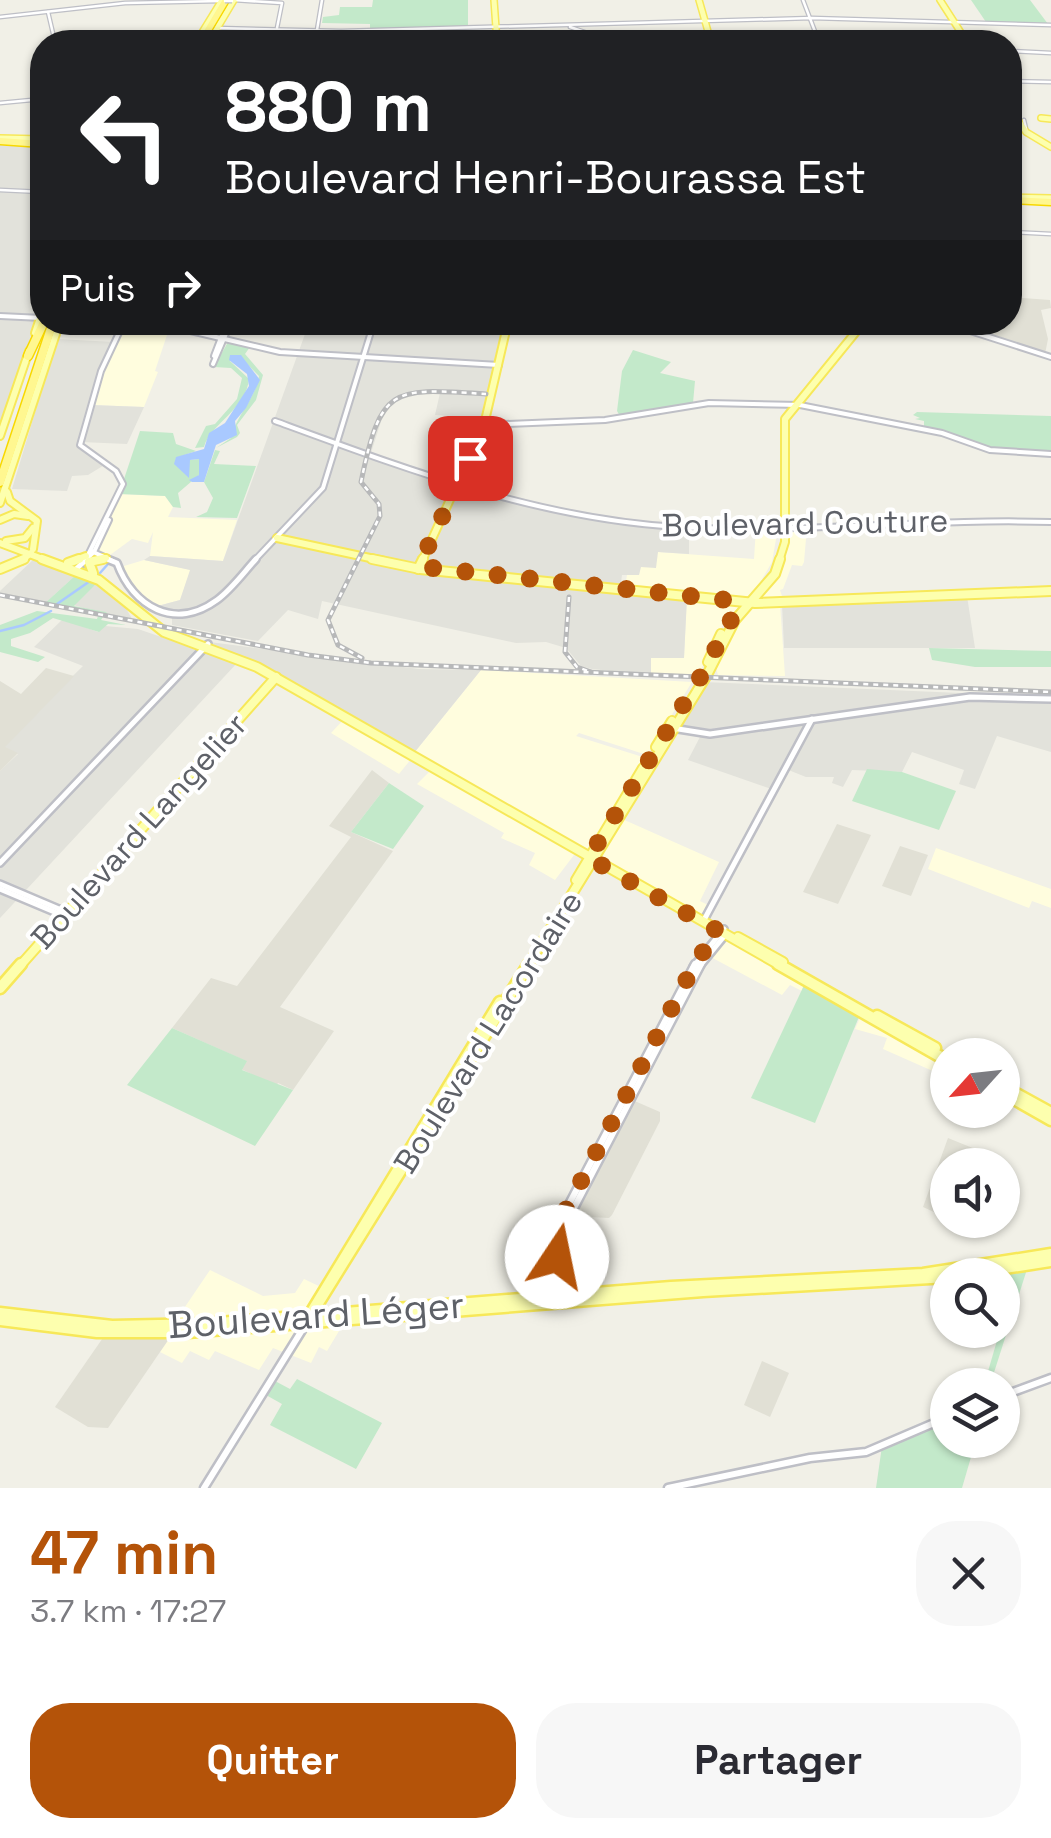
<!DOCTYPE html>
<html lang="fr">
<head>
<meta charset="utf-8">
<style>
  body { margin:0; font-family:"Space Grotesk",sans-serif; background:#f7f7f7; color:#2b2b33; height:100vh; display:flex; flex-direction:column; font-size:38px; white-space:nowrap }
  * { box-sizing:border-box; margin:0 }
  p { font-size:32px; color:#7c7c81 }
  .icon { flex:none; width:55px; height:55px; fill:none; stroke:currentColor; stroke-width:2; stroke-linecap:round; stroke-linejoin:round }
  .map { position:relative; height:1488px; overflow:hidden }
  .panel { display:flex; flex-direction:column; background:#fff; flex:1 }
  .panel>* { flex:none }
  .top-card { position:absolute; left:30px; top:30px; width:992px; height:305px; border-radius:40px; box-shadow:0 2px 8px #0004; background:#202124; color:#fff; overflow:hidden }
  .needle { width:65px; rotate:243deg }
  .fabs { position:absolute; left:930px; top:1038px; display:grid; gap:20px }
  .fabs a { display:grid; place-items:center; width:90px; height:90px; border-radius:50%; background:#fff; box-shadow:0 2px 8px #0004; font-size:50px }
  .pin { position:absolute; display:grid; place-items:center; width:85px; height:85px; color:#fff; margin:-42px; border-radius:20px; box-shadow:0 5px 15px #0006 }
  .me { position:absolute; width:110px; margin:-55px; rotate:11deg; stroke-linejoin:round; filter:drop-shadow(0 0 8px #0008) }
  .turn { display:flex; align-items:center; gap:35px; height:210px; padding:0 30px; font-size:45px }
  .turn .icon { width:130px; height:130px; stroke-width:2.5 }
  .turn b { display:block; font-size:70px; line-height:85px }
  .then { display:flex; align-items:center; height:95px; padding:0 30px; background:#0003; gap:20px; font-size:38px }
  .round { display:grid; place-items:center; flex:none; width:105px; height:105px; border-radius:40px; background:#f7f7f7 }
  .headline { display:flex; align-items:center; justify-content:space-between; height:170px; padding:0 30px }
  h1 { font-size:60px; font-weight:600; line-height:75px; color:#b45309 }
  .primary-button { display:flex; gap:20px; margin-top:auto; padding:20px 30px }
  .primary-button a { flex:1; height:115px; border-radius:40px; background:#b45309; color:#fff; font-size:40px; font-weight:600; line-height:115px; text-align:center }
  .primary-button a+a { background:#f7f7f7; color:#2b2b33 }
  .map>svg:first-child { display:block }
</style>
</head>
<body>
<div class="map">
<svg width="1051" height="1488" viewBox="0 0 1051 1488">
  <rect width="100%" height="100%" fill="#f1f0e7"/>
  <g fill="#fffdde">
    <polygon points="124,323 170,326 155,371 158,372 144,407 91,405 101,371"/>
    <polygon points="119,494 165,496 173,507 168,517 237,520 223,561 150,556 153,532 148,543 132,539 106,558 94,552"/>
    <polygon points="787,527 807,527 804,562 802,566 792,565 783,589 780,590 783,599 764,600 760,597 782,562"/>
    <polygon points="756,528 778,528 772,562 758,586 724,623 698,676 651,675 650,658 684,658 687,594 625,587 627,575 639,575 640,567 658,552 754,559"/>
    <polygon points="144,560 191,570 180,600 154,607 129,586 124,566"/>
    <polygon points="780,604 785,676 718,675 715,664 729,633 749,607"/>
    <polygon points="481,670 692,682 647,755 579,733 576,736 649,759 591,854 414,753"/>
    <polygon points="344,719 412,758 399,774 331,733"/>
    <polygon points="432,769 577,851 555,880 529,865 535,853 501,838 504,833 417,784"/>
    <polygon points="620,818 719,862 700,901 712,907 705,918 596,857"/>
    <polygon points="936,848 1051,889 1051,908 1032,901 1029,908 928,869"/>
    <polygon points="724,935 805,980 802,991 790,985 782,995 707,955"/>
    <polygon points="862,1013 947,1061 944,1076 883,1049 887,1038 855,1029"/>
    <polygon points="210,1270 263,1296 295,1293 304,1279 323,1288 304,1313 172,1326"/>
    <polygon points="345,1321 327,1351 319,1347 311,1363 273,1348 259,1370 215,1351 209,1360 190,1351 182,1363 160,1352 173,1333"/>
  </g>
  <g fill="#e2e2db">
    <polygon points="0,145 42,147 42,304 0,426"/>
    <polygon points="309,323 503,323 482,418 435,415 440,393 401,395 386,406 369,459 534,508 689,529 689,554 658,552 656,568 641,567 639,575 622,575 620,591 687,598 684,658 651,658 651,675 592,669 581,666 566,648 546,642 516,643 322,601 318,619 288,610 258,641 172,625 172,613 154,607 180,600 190,570 144,560 150,556 223,561"/>
    <polygon points="57,339 114,342 92,405 144,407 127,444 81,442 106,464 88,475 72,476 67,491 12,489"/>
    <polygon points="34,559 77,574 43,605 0,596 0,591"/>
    <polygon points="97,583 121,600 134,622 73,605"/>
    <polygon points="967,596 975,648 784,648 782,604"/>
    <polygon points="63,619 98,632 105,626 138,629 237,663 0,918 0,771 18,754 4,748 5,743 83,666 34,647"/>
    <polygon points="194,640 419,669 481,670 414,753 254,661"/>
    <polygon points="703,682 960,693 1051,701 1051,752 997,736 975,789 959,784 964,770 912,752 902,772 852,770 843,787 832,783 834,777 806,777 786,769 774,790 688,760 701,735 673,729"/>
  </g>
  <g fill="#e1e0d5">
    <polygon points="1010,297 1050,300 1051,308 1041,310 1048,339 1045,354 947,323 1010,322"/>
    <polygon points="46,668 74,676 5,747 18,753 0,771 0,681 21,694"/>
    <polygon points="372,770 389,783 351,832 393,851 280,1007 334,1031 293,1090 278,1083 276,1086 241,1069 246,1061 172,1028 211,978 237,986 351,837 329,826"/>
    <polygon points="837,824 871,835 838,904 803,892"/>
    <polygon points="900,846 928,855 911,896 882,886"/>
    <polygon points="630,1099 660,1112 660,1121 612,1215 609,1218 590,1217 573,1209"/>
    <polygon points="948,1138 985,1153 981,1165 948,1165 947,1218 923,1207"/>
    <polygon points="107,1332 173,1333 108,1428 88,1427 55,1407"/>
    <polygon points="762,1361 789,1373 770,1417 744,1405"/>
  </g>
  <g fill="#c3e9ca">
    <polygon points="373,0 468,0 468,27 370,29 370,24 322,23 323,17 339,15 340,7 372,7"/>
    <polygon points="971,0 1030,0 1048,24 986,22"/>
    <path d="M228,342L250,347L245,354L263,375L256,400L237,425L240,433L237,437L216,448L231,438C236,415 255,400 259,376L238,355L230,361L249,379C246,410 210,424 204,447L195,448L206,426L215,424L237,399L242,378L231,368L214,367Z"/>
    <polygon points="633,350 671,362 660,373 695,381 693,403 620,416 617,411 622,371"/>
    <polygon points="917,412 1051,416 1051,453 993,448 924,426 924,421 915,419 920,418 913,415"/>
    <polygon points="140,431 173,433 176,444 196,451 176,458 175,464 189,477 189,460 199,459 199,475 178,493 181,508 173,507 165,496 119,494"/>
    <polygon points="215,450 220,451 214,464 256,466 237,518 196,517 207,512 213,498 204,482"/>
    <polygon points="77,574 97,583 74,606 106,612 111,618 103,617 101,620 126,625 108,624 99,632 53,618 30,633 11,639 11,646 45,657 38,662 0,652 0,625 37,611 97,619 98,616 43,605"/>
    <polygon points="929,648 1051,651 1051,667 975,667 932,660"/>
    <polygon points="867,769 902,772 956,791 939,830 852,801"/>
    <polygon points="389,783 424,806 393,849 351,832"/>
    <polygon points="806,981 861,1012 815,1123 751,1098"/>
    <polygon points="172,1028 247,1061 242,1070 293,1090 255,1146 127,1085"/>
    <polygon points="1029,1263 990,1385 984,1385 1013,1286 1003,1282 1002,1275 991,1275"/>
    <polygon points="297,1379 382,1423 356,1469 270,1425 282,1404 266,1395 275,1381 290,1389"/>
    <polygon points="947,1417 948,1440 976,1440 962,1488 876,1488 882,1446"/>
  </g>
  <polygon fill="#a9c9ff" points="230,355 241,355 260,380 246,408 235,421 237,435 216,445 204,482 192,482 189,480 199,475 199,459 190,460 189,478 174,464 176,457 204,449 209,433 225,423 249,386 247,374 229,360"/>
  <g fill="none" stroke-linecap="round" stroke-linejoin="round">
    <g stroke="#a9c9ff" stroke-width="2.5">
      <polyline points="100,573 108,564"/>
      <polyline points="57,604 90,581"/>
      <polyline points="0,631 24,625 51,611"/>
    </g>
    <g stroke="#bebfc6" stroke-width="5">
      <g id="minor-far3">
        <polyline points="234,0 282,3 277,28"/>
        <polyline points="803,0 819,42"/>
        <polyline points="48,12 55,42"/>
        <polyline points="0,17 125,3 221,1"/>
        <polyline points="570,27 614,42"/>
        <polyline points="217,28 341,31 812,18 1051,25"/>
        <polyline points="315,42 322,0"/>
        <polyline points="1010,51 1051,53"/>
        <polyline points="1010,81 1051,82"/>
        <polyline points="0,103 42,99"/>
        <polyline points="1024,120 1027,133"/>
        <polyline points="0,190 42,192"/>
        <polyline points="1010,232 1051,234"/>
      </g>
    </g>
    <g stroke="#bebfc6" stroke-width="8">
      <g id="minor-far2">
        <polyline points="0,316 42,318"/>
        <polyline points="152,322 280,352 499,365"/>
        <polyline points="942,322 1051,357"/>
        <polyline points="214,356 227,322"/>
        <polyline points="213,364 231,322"/>
        <path d="M275,421C406,469 538,519 678,527C802,534 927,518 1051,522"/>
        <polyline points="482,425 605,420 709,403 800,405 942,433 990,450 1051,454"/>
        <polyline points="91,551 113,561"/>
        <polyline points="89,553 123,484 116,471 80,445 101,371 124,322"/>
        <polyline points="84,561 94,552 109,520"/>
        <polyline points="254,561 323,488 374,322"/>
      </g>
    </g>
    <g stroke="#bebfc6" stroke-width="10">
      <g id="minor-far1">
        <path d="M107,559L117,563C133,607 175,631 217,600C232,589 244,572 256,559"/>
        <polyline points="75,570 87,559"/>
        <polyline points="672,728 710,734 970,697 1051,699"/>
        <polyline points="0,863 208,644"/>
        <polyline points="0,884 66,912"/>
        <polyline points="0,889 64,916"/>
        <polyline points="704,920 812,719"/>
        <polyline points="693,967 724,929"/>
        <polyline points="699,967 726,934"/>
      </g>
    </g>
    <g stroke="#bebfc6" stroke-width="11">
      <g id="minor">
        <polyline points="567,1294 562,1231 701,964"/>
        <polyline points="561,1295 556,1229 695,964"/>
        <polyline points="1002,1396 1051,1378"/>
        <polyline points="204,1488 304,1327"/>
        <polyline points="668,1488 810,1458 866,1452 948,1417"/>
      </g>
    </g>
    <g stroke="#f7e859" stroke-width="8">
      <g id="major-far3">
        <polyline points="494,0 497,42"/>
        <polyline points="699,0 711,42"/>
        <polyline points="940,0 967,42"/>
        <polyline points="196,42 222,0"/>
        <polyline points="209,42 234,0"/>
        <polyline points="1010,108 1026,132 1051,147"/>
        <polyline points="1041,118 1051,119"/>
        <polyline points="0,138 42,139"/>
        <polyline points="1010,197 1051,198"/>
      </g>
    </g>
    <g stroke="#f7e859" stroke-width="10">
      <g id="major-far2">
        <polyline points="35,333 42,312"/>
        <polyline points="0,436 29,351"/>
        <polyline points="7,492 10,501 37,521 33,549"/>
        <polyline points="0,503 60,322"/>
        <polyline points="0,520 14,514 28,516"/>
        <polyline points="277,538 384,561"/>
        <polyline points="6,541 25,538 33,528"/>
        <polyline points="0,543 48,561"/>
        <polyline points="21,561 31,553"/>
        <polyline points="73,561 86,556"/>
        <polyline points="93,561 106,558"/>
        <polyline points="422,561 484,425 508,322"/>
        <polyline points="779,561 785,542 785,419 864,322"/>
      </g>
    </g>
    <g stroke="#f7e859" stroke-width="12">
      <g id="major-far1">
        <polyline points="42,559 99,580 164,632 257,667 783,967"/>
        <polyline points="372,559 420,569 755,603 1051,591"/>
        <polyline points="68,563 79,559"/>
        <polyline points="0,569 24,559"/>
        <polyline points="418,569 423,559"/>
        <polyline points="93,573 89,562 103,559"/>
        <polyline points="708,662 721,634"/>
        <polyline points="656,747 672,721"/>
        <polyline points="576,880 643,768"/>
        <polyline points="738,937 783,962"/>
        <polyline points="19,967 276,677"/>
        <polyline points="527,967 707,675 735,620 775,574 780,559"/>
      </g>
    </g>
    <g stroke="#f7e859" stroke-width="15">
      <g id="major">
        <polyline points="778,964 948,1061"/>
        <polyline points="0,988 21,964"/>
        <polyline points="877,1016 935,1048"/>
        <polyline points="1002,1086 1051,1113"/>
        <polyline points="1002,1092 1051,1120"/>
        <polyline points="959,1275 1051,1261"/>
        <polyline points="0,1313 112,1326 206,1324 671,1287 923,1274 1051,1254"/>
        <polyline points="0,1320 97,1332 188,1332 703,1291 948,1277"/>
        <polyline points="305,1323 500,1002"/>
        <polyline points="305,1324 529,964"/>
      </g>
    </g>
    <g stroke="#f8d800" stroke-width="9">
      <g id="highway-far1">
        <polyline points="201,42 226,0"/>
        <polyline points="0,141 42,144"/>
        <polyline points="1010,200 1051,202"/>
      </g>
    </g>
    <g stroke="#f8d800" stroke-width="11">
      <g id="highway">
        <polyline points="28,356 44,322"/>
        <polyline points="0,482 53,322"/>
      </g>
    </g>
    <use href="#minor-far3" stroke="#fff" stroke-width="2.5"/>
    <use href="#minor-far2" stroke="#fff" stroke-width="4"/>
    <use href="#minor-far1" stroke="#fff" stroke-width="5"/>
    <use href="#minor" stroke="#fff" stroke-width="6"/>
    <use href="#major-far3" stroke="#fdffae" stroke-width="5"/>
    <use href="#major-far2" stroke="#fdffae" stroke-width="6"/>
    <use href="#major-far1" stroke="#fdffae" stroke-width="8"/>
    <use href="#major" stroke="#fdffae" stroke-width="10"/>
    <use href="#highway-far1" stroke="#fff790" stroke-width="6"/>
    <use href="#highway" stroke="#fff790" stroke-width="8"/>
    <g stroke="#b7b8b9" stroke-width="5">
      <g id="rail">
        <polyline points="0,595 308,655 371,663 1051,692"/>
        <polyline points="569,597 565,652 577,667 591,672"/>
        <path d="M362,658L338,645L328,620L380,516L379,504L361,482C381,385 392,388 486,394"/>
      </g>
    </g>
    <use href="#rail" stroke="#fff" stroke-width="2.5" stroke-dasharray="5" stroke-linecap="butt"/>
    <g stroke="#bebfc6" stroke-width="5" stroke-linecap="butt">
      <polyline id="minor-bridge" points="225,1 232,1"/>
    </g>
    <use href="#minor-bridge" stroke="#fff" stroke-width="2.5"/>
  </g>
  <g fill="none" stroke-linecap="round" stroke-linejoin="round">
    <polyline stroke="#b45309" stroke-width="18" stroke-dasharray="0 32.4" points="470,458 424,555 423,567 727,600 738,607 701,676 591,854 596,857 594,861 720,932 698,958 557,1227 557,1257"/>
  </g>
  <g text-anchor="middle" dominant-baseline="central" stroke-width="8" stroke-linejoin="round" paint-order="stroke">
    <g font-size="32" fill="#5e6168" stroke="#fff">
      <text transform="translate(805 523) rotate(-1)">Boulevard Couture</text>
      <text transform="translate(139 831) rotate(-48)">Boulevard Langelier</text>
      <text transform="translate(488 1032) rotate(-58)">Boulevard Lacordaire</text>
    </g>
    <g font-size="38" fill="#5e6168" stroke="#fff">
      <text transform="translate(316 1315) rotate(-4)">Boulevard Léger</text>
    </g>
  </g>
</svg>
<div class="fabs">
<a><svg class="needle" viewBox="-14 -14 28 28"><path d="M0-13l5 13h-10z" fill="#e53935"/><path d="M0 13l5-13h-10z" fill="#7c7c81"/></svg></a>
<a><svg class="icon" aria-label="sound" viewBox="0 0 24 24"><path d="M4 9h4l5-4v14l-5-4H4zM17 9q2 3 0 6"/></svg></a>
<a><svg class="icon" aria-label="search" viewBox="0 0 24 24"><circle cx="10" cy="10" r="6"/><path d="M15 15l6 6"/></svg></a>
<a><svg class="icon" aria-label="layers" viewBox="0 0 24 24"><path d="M12 4l9 5-9 5-9-5zM3 14l9 5 9-5"/></svg></a>
</div>
<div class="pin" style="left:470px;top:458px;background:#d93025"><svg class="icon" aria-label="arrive" viewBox="0 0 24 24"><path d="M6 21V4h12l-3 4 3 4H6"/></svg></div>
<svg class="me" style="left:557px;top:1257px" viewBox="-20 -20 40 40"><circle r="19" fill="#fff"/><path d="M0-13L10 11 0 6-10 11z" fill="#b45309"/></svg>
<div class="top-card">
<div class="turn"><svg class="icon" aria-label="left" viewBox="0 0 24 24"><path d="M17 20v-9H6M10 6l-5 5 5 5"/></svg><div><b>880 m</b>Boulevard Henri-Bourassa Est</div></div>
<div class="then">Puis<svg class="icon" aria-label="right" viewBox="0 0 24 24"><path d="M7 20v-9h11M14 6l5 5-5 5"/></svg></div>
</div>
</div>
<section class="panel">
<div class="headline"><div><h1>47 min</h1><p>3.7 km · 17:27</p></div><a class="round"><svg class="icon" aria-label="close" viewBox="0 0 24 24"><path d="M6 6l12 12M18 6L6 18"/></svg></a></div>
<div class="primary-button"><a>Quitter</a><a>Partager</a></div>
</section>
</body>
</html>
